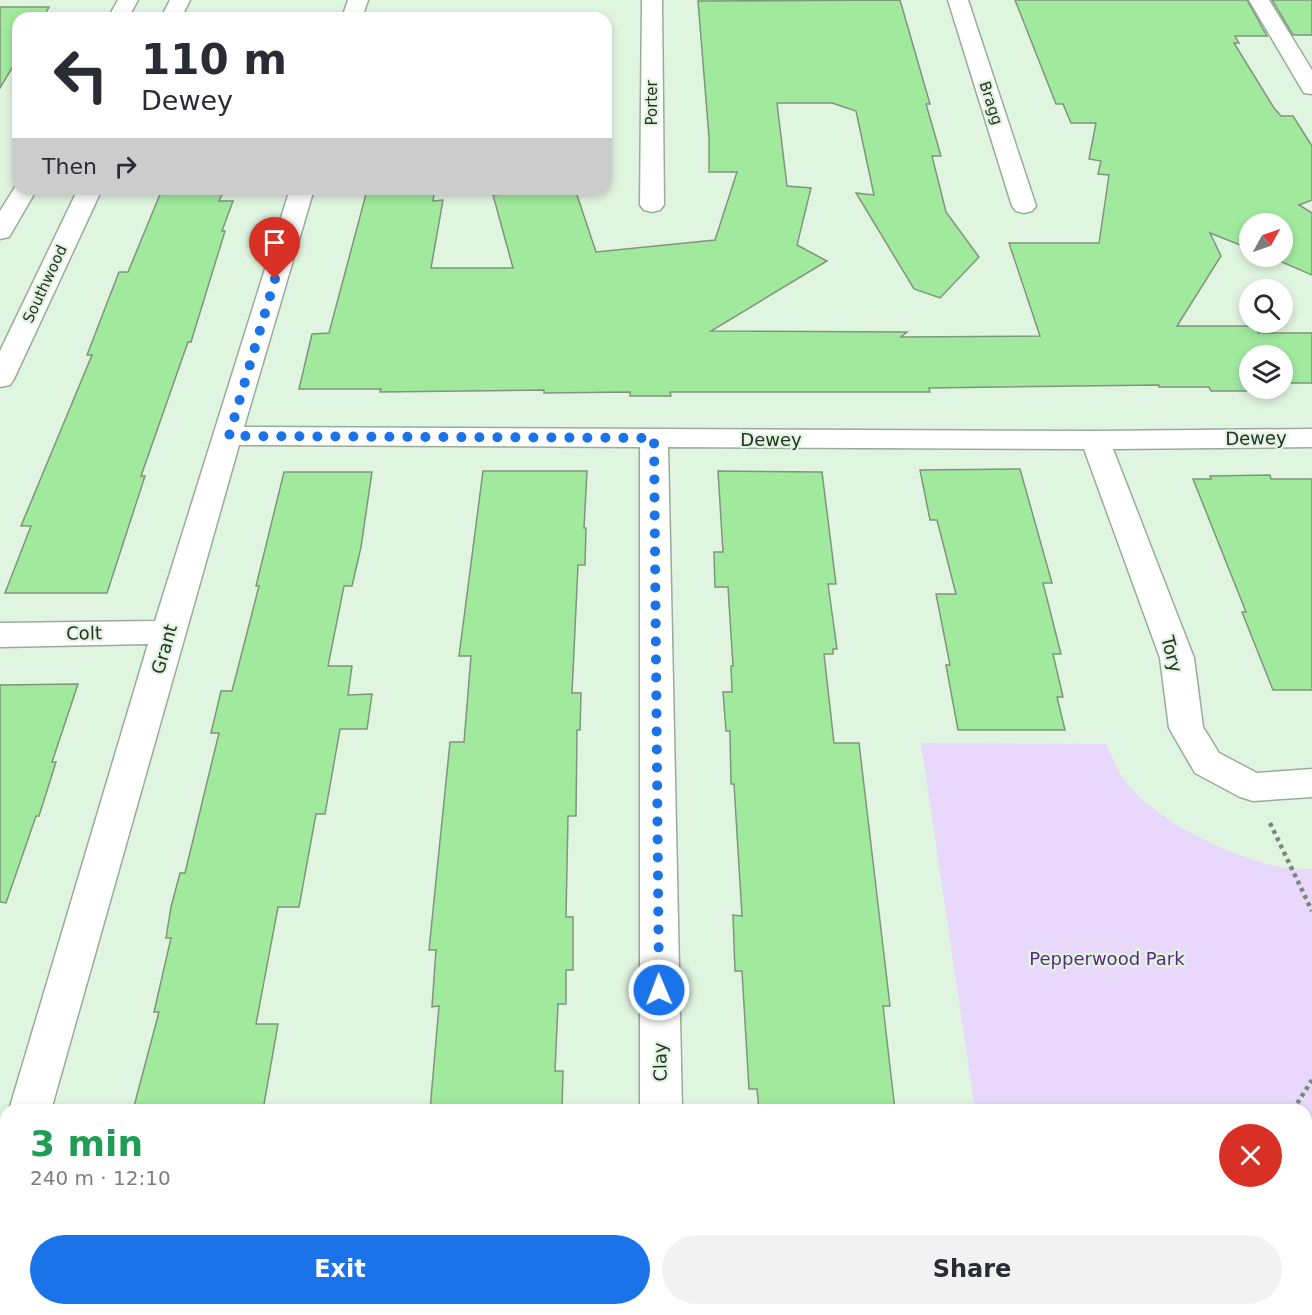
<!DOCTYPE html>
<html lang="en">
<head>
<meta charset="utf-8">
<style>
  body { margin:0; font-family:"DejaVu Sans",sans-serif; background:#f2f2f3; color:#2b2b33; height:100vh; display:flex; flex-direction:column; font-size:22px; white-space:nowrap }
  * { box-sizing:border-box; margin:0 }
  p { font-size:20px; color:#7c7c81 }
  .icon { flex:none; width:33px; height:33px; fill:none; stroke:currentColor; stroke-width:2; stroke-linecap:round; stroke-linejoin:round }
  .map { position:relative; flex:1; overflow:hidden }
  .details { position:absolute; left:0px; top:1104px; width:1312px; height:212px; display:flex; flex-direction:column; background:#fff; border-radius:18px 18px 0 0; box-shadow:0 3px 9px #0003 }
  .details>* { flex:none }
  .top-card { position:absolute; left:12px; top:12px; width:600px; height:183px; border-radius:18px; box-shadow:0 3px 9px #0003; background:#fff; color:#2b2b33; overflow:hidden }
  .needle { width:39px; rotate:50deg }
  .buttons { position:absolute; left:1239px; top:213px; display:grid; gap:12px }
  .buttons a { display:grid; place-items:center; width:54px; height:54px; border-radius:50%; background:#fff; box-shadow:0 3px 9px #0003; font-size:30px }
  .pin { position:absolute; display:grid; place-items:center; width:51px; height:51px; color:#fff; margin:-62px -26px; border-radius:50% 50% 50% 0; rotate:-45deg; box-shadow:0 0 6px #0007 }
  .pin .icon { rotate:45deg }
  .me { position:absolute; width:66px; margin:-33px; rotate:359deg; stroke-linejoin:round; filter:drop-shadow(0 0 4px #0008) }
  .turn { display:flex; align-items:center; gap:21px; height:126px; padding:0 30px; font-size:27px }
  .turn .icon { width:78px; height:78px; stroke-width:2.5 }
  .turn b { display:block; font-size:42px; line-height:51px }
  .then { display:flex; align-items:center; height:57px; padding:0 30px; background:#0003; gap:12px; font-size:22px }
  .round { display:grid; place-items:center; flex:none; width:63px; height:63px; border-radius:32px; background:#f2f2f3 }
  .head { display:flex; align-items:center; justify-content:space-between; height:102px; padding:0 30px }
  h1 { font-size:36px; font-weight:700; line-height:45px; color:#1e9e55 }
  .action { display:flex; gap:12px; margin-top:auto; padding:12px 30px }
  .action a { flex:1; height:69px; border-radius:36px; background:#1a73e8; color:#fff; font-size:24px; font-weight:700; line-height:69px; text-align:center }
  .action a+a { background:#f2f2f3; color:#2b2b33 }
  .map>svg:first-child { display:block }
</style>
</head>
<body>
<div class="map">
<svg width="1312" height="1315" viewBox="0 0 1312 1315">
  <rect width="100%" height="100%" fill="#e0f5df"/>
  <path fill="#e8d8fb" d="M921,743L1106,744C1112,756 1117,770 1125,781C1158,823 1229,856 1280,867C1290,869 1301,869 1312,869V1315H1006L1005,1310H1306V1110H975Z"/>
  <g fill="#a0e99d" stroke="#81947f" stroke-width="1.5">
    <polygon points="900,0 930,104 926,104 941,156 932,156 946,212 979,257 940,298 914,289 856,193 874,195 856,111 832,103 777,103 787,186 811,188 797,245 827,261 711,331 907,332 901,337 1040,336 1009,243 1099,243 1109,175 1098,174 1101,161 1089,159 1096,123 1071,123 1063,104 1056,104 1015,0 1247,0 1267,36 1235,36 1239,43 1234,43 1274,108 1281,116 1293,116 1312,146 1312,200 1299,205 1312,213 1312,275 1268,256 1282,256 1282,224 1250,224 1250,249 1210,233 1221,256 1177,326 1255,326 1258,333 1312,333 1312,383 1282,383 1282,356 1250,356 1250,388 1263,388 1264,391 1211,391 1209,387 1159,387 1159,385 929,388 930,392 670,392 671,396 630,396 630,392 544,393 544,390 380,392 381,389 299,389 312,334 329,333 366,194 373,194 374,189 435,189 433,201 443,200 431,268 513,268 493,195 546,189 575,189 596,252 715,240 737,172 709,172 709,137 698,1"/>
    <polygon points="1272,0 1312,0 1312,35 1293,35"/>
    <polygon points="0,7 49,7 43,18 18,18 18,58 0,88"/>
    <polygon points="161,192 223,192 219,201 233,201 222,231 225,231 191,342 188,342 141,476 145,476 107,593 5,593 31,526 21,526 92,355 87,355 119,272 128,272"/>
    <polygon points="1020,469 1052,583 1043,583 1061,654 1053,654 1063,697 1057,697 1065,730 958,730 946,665 950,665 936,594 956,594 937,520 930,520 920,470"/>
    <polygon points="483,471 587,471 584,528 586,528 585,565 578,565 572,693 581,693 580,730 577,730 576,816 568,816 566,917 573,917 573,970 566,970 566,1004 558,1004 555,1071 563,1071 562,1110 430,1110 439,1006 432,1007 436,950 429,950 450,742 464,742 471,656 459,656"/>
    <polygon points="718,471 822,472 836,584 828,584 837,649 833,649 833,654 824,654 834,743 859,743 890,1006 883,1006 895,1110 759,1110 757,1089 749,1089 742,971 735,971 733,915 742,916 734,784 731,784 730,731 726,731 723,692 732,692 731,666 733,666 728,587 715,587 714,552 723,552"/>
    <polygon points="284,472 372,472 361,547 352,586 344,586 328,666 352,666 348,695 372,694 367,729 340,729 325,814 316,814 299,907 278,907 256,1024 278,1024 263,1110 133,1110 159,1012 154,1012 171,938 166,938 171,907 180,873 185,873 219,733 211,733 221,691 232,691 259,586 256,586"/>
    <polygon points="1270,475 1271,479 1312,479 1312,690 1273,690 1242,612 1246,612 1193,479 1211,479 1210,476"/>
    <polygon points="78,684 52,762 56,762 39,816 36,816 6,903 0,902 0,685"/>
  </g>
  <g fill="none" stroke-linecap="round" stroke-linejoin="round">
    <g stroke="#98ac97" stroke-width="3">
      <g id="minor">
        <polygon points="348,0 368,0 362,18 342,18"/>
        <polygon points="642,0 662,0 664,205 660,210 652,212 644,210 640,205"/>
        <polygon points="948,0 968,0 1036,206 1032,211 1024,213 1016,211 1012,206"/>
        <polygon points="1249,0 1269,0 1312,70 1312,94 1304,93 1301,88"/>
        <polygon points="290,189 314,189 244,427 1095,431 1312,429 1312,447 1113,449 1194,658 1203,727 1219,753 1257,773 1312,769 1312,797 1253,801 1240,797 1195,773 1169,728 1160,658 1084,449 668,447 682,1110 640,1110 640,447 239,445 51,1110 9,1110 148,644 0,647 0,623 155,621"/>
        <polygon points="6,1173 6,1233 0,1236 0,1175"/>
        <rect x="639" y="1310" width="46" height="5"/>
      </g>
    </g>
    <g stroke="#98ac97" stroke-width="3">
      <g id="tertiary">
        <polygon points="118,0 138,0 128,18 108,18"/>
        <polygon points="170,0 190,0 181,18 161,18"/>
        <polygon points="17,184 18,189 37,189 9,237 0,239 0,211"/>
        <polygon points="78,189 102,189 14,379 10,385 0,387 0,351"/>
      </g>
    </g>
    <g stroke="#7b897b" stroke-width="4.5" stroke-dasharray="4 4" stroke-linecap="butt">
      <polyline points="1270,823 1312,911"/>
      <polyline points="1293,1110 1312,1080"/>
      <polyline points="1285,1310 1286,1315"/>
    </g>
    <use href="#minor" fill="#fff" fill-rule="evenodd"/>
    <use href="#tertiary" fill="#fff" fill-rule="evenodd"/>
  </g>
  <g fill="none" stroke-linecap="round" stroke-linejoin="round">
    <polyline stroke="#1a73e8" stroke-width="10" stroke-dasharray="0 18" points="275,279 229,436 654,438 659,990"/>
  </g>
  <g text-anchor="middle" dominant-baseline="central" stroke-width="4.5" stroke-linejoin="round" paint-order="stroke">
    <g font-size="15" fill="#272f27" stroke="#e0f5df">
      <text transform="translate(652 103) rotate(-90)">Porter</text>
      <text transform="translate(991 103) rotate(72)">Bragg</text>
      <text transform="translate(45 284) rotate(-65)">Southwood</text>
    </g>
    <g font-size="18" fill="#272f27" stroke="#e0f5df">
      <text transform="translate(1256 438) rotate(-1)">Dewey</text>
      <text x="771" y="439">Dewey</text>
      <text transform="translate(84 633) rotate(-1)">Colt</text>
      <text transform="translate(164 649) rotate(-74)">Grant</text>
      <text transform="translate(1172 654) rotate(75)">Tory</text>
      <text transform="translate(660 1062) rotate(-91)">Clay</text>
    </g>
    <g font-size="18" fill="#5d2687" stroke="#e0f5df">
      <text x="1107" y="958">Pepperwood Park</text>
    </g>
  </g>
</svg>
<div class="buttons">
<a><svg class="needle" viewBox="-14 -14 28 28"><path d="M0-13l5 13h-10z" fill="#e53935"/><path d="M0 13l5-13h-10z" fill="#7c7c81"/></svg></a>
<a><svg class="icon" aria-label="search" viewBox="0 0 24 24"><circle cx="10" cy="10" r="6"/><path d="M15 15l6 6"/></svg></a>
<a><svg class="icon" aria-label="layers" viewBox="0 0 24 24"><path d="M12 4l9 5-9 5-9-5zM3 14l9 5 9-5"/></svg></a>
</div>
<div class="pin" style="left:275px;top:279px;background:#d93025"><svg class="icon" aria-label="arrive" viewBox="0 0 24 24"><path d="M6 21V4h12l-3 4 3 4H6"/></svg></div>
<svg class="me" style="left:659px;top:990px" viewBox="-20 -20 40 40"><circle r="17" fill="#1a73e8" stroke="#fff" stroke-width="3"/><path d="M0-11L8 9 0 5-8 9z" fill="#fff"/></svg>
<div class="top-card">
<div class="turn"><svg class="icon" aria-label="left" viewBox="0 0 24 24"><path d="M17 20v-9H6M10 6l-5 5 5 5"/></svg><div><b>110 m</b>Dewey</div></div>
<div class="then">Then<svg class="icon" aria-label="right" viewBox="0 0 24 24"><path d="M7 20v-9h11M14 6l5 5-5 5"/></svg></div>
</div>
<section class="details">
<div class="head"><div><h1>3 min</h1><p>240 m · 12:10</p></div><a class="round" style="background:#d93025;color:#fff"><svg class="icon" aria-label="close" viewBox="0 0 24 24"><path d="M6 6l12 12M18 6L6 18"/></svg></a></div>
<div class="action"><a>Exit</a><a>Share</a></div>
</section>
</div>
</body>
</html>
